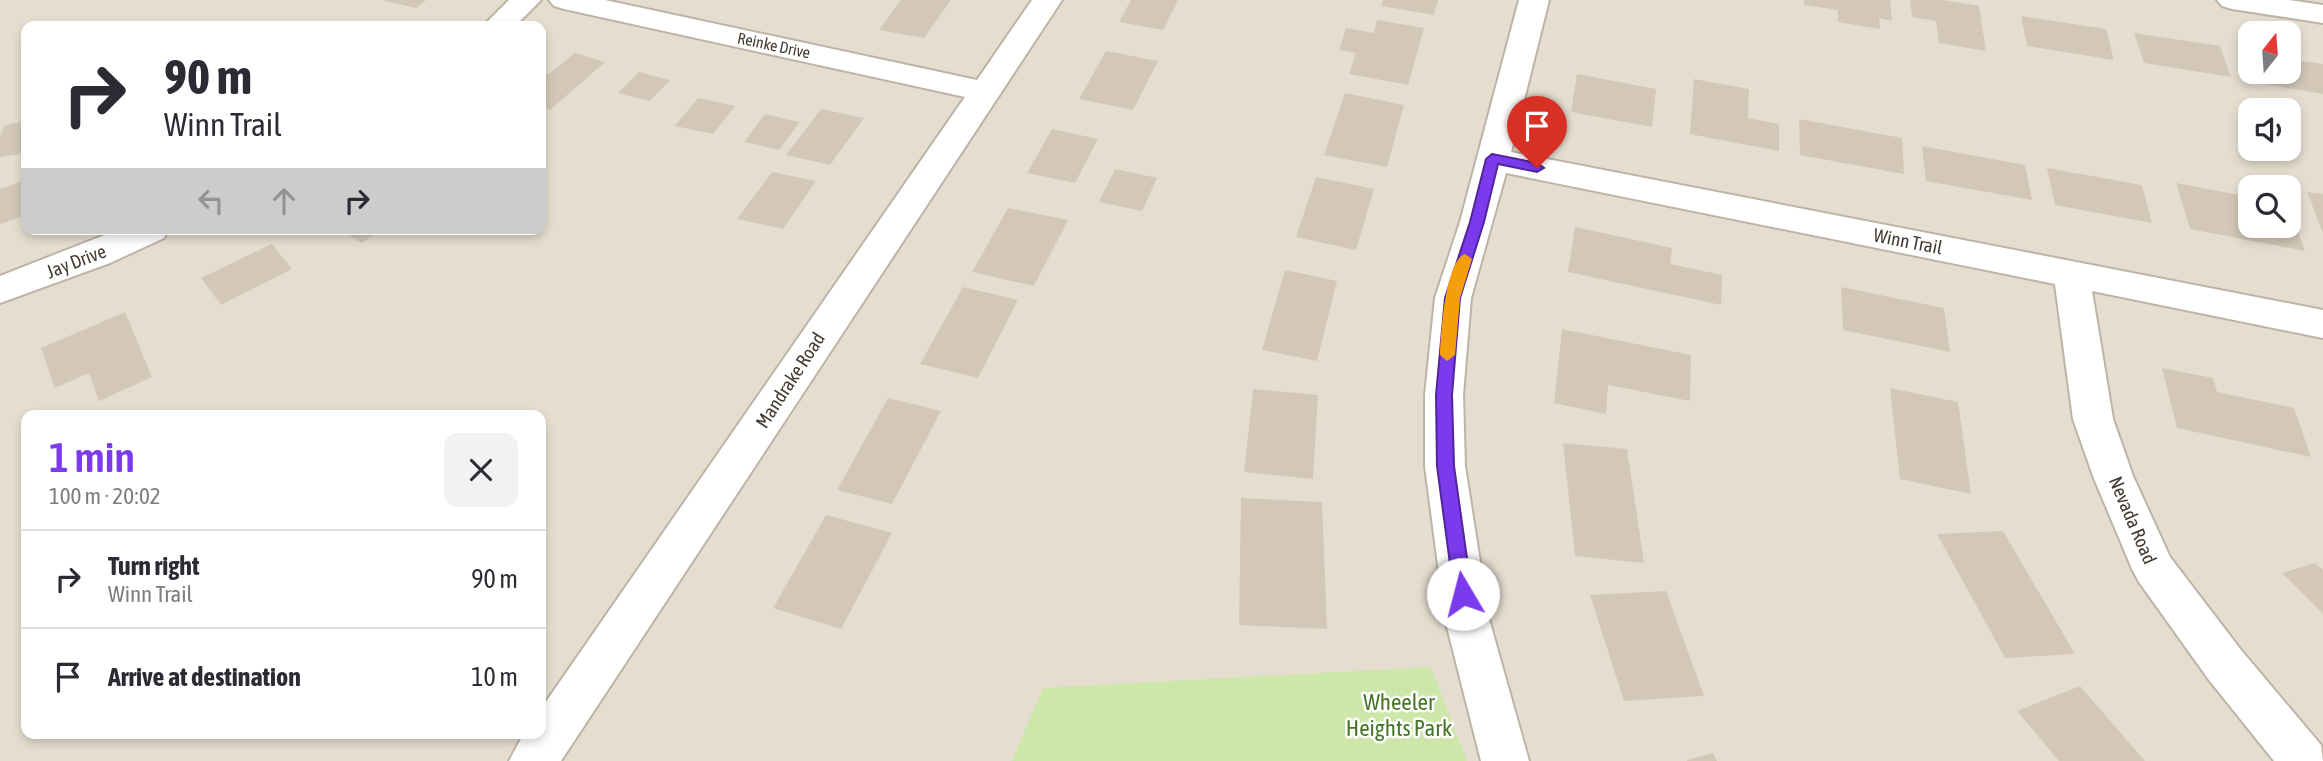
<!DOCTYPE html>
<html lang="en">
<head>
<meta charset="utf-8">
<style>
  body { margin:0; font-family:"Asap Condensed",sans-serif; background:#f2f2f3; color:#2b2b33; height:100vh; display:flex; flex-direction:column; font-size:26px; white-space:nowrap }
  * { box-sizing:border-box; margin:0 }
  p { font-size:23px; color:#7c7c81 }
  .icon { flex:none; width:38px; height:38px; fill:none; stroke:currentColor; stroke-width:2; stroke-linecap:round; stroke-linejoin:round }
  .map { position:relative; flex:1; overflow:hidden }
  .details { position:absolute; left:21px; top:410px; width:525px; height:329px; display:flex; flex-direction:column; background:#fff; border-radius:14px; box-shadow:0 4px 10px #0003 }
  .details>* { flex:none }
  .banner { position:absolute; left:21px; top:21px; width:525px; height:214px; border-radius:14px; box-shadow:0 4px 10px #0003; background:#fff; color:#2b2b33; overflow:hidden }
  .needle { width:46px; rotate:17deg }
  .tools { position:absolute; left:2238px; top:21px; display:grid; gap:14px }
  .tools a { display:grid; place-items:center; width:63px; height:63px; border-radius:14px; background:#fff; box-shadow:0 4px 10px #0003; font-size:35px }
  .pin { position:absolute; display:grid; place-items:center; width:60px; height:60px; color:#fff; margin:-72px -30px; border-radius:50% 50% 50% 0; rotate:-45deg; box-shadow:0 0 7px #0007 }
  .pin .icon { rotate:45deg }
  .me { position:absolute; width:77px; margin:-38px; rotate:352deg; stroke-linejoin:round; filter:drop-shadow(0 0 5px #0008) }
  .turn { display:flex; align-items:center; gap:24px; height:147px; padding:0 28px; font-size:32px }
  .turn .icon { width:91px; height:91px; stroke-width:2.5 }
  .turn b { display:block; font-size:49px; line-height:60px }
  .lanes { display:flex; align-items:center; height:66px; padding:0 28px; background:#0003; justify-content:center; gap:35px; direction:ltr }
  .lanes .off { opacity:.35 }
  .round { display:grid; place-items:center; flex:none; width:74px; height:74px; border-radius:14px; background:#f2f2f3 }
  .summary { display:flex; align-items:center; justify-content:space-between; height:119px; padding:0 28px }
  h1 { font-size:42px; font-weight:600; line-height:52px; color:#7c3aed }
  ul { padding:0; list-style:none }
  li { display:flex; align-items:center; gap:21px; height:98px; padding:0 28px; border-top:2px solid #e1e1e2 }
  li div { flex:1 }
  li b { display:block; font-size:26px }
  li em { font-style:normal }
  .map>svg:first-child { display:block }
</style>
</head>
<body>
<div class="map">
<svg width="2323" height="761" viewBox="0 0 2323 761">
  <rect width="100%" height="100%" fill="#f1ece2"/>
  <path fill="#e5ded0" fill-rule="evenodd" d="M0,0H2323V761H0ZM26,26H541V229H26ZM2250,33H2289V72H2250ZM2250,110H2289V149H2250ZM2250,187H2289V226H2250ZM26,415H541V733H26Z"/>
  <polygon fill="#cce7a9" points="1431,667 1467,761 1012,761 1043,688"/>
  <g fill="#d3c8b7">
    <polygon points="382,0 426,0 416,8"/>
    <polygon points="901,0 951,0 924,38 879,30"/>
    <polygon points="1131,0 1178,0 1163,30 1119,22"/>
    <polygon points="1383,0 1438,0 1434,15 1381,6"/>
    <polygon points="1804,0 1890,0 1892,21 1879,18 1880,29 1838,22 1838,10 1804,5"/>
    <polygon points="1910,0 1942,0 1979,6 1986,51 1939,43 1936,21 1912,17"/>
    <polygon points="2021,16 2106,29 2114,60 2027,46"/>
    <polygon points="1377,20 1424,28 1408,85 1349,74 1356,53 1339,50 1346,28 1374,33"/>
    <polygon points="2134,33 2220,46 2231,77 2144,63"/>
    <polygon points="1106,51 1158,61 1133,110 1079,99"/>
    <polygon points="575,53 605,62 550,110 541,108 541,72 549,74"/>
    <polygon points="2289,59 2323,64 2323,94 2264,84 2259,72 2289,72"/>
    <polygon points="639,72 670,80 650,101 618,93"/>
    <polygon points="1577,74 1656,89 1652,127 1571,112"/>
    <polygon points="1694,79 1749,89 1748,118 1779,124 1779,151 1690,134"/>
    <polygon points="1345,93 1404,105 1387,167 1324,155"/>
    <polygon points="698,98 735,106 713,134 675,126"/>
    <polygon points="821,109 864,118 830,165 786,155"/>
    <polygon points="765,114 800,122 779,150 744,142"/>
    <polygon points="1799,119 1902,138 1904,174 1800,155"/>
    <polygon points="26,121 26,153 0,157 0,136 5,125"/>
    <polygon points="1052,129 1098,139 1075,183 1027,173"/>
    <polygon points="1922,146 2025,165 2032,200 1926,181"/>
    <polygon points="2047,168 2142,185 2152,223 2055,205"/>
    <polygon points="1115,169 1157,178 1142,211 1099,202"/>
    <polygon points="772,172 816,181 783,229 737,219"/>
    <polygon points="1316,177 1374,189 1356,250 1296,237"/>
    <polygon points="26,180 26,215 0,224 0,189"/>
    <polygon points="2176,183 2250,197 2250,226 2289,226 2289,207 2305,251 2190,229"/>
    <polygon points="2307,192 2323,194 2323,233"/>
    <polygon points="1008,208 1068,220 1034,286 972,272"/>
    <polygon points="1575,227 1672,248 1670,264 1722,275 1721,305 1568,272"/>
    <polygon points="339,229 382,229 362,243"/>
    <polygon points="272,244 292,269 221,305 201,278"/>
    <polygon points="1285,270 1337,281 1317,361 1262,350"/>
    <polygon points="963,287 1018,300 978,378 920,364"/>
    <polygon points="1841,287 1944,308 1950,352 1843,330"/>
    <polygon points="125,312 152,377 99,401 89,373 55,388 41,348"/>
    <polygon points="1562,329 1691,355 1690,401 1608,385 1606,414 1554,403"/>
    <polygon points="2162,368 2213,378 2217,392 2294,408 2311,457 2177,428"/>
    <polygon points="1890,388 1958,402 1971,494 1900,479"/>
    <polygon points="1253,389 1318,395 1313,479 1244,472"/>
    <polygon points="888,398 941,411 892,504 837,490"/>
    <polygon points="1563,443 1627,449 1644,563 1575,556"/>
    <polygon points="1241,498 1322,502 1327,629 1239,625"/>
    <polygon points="826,515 892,533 841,629 773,608"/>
    <polygon points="2003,531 2075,654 2005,658 1937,534"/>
    <polygon points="2315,563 2323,570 2323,614 2282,573"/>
    <polygon points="1666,591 1704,696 1624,701 1590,595"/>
    <polygon points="2080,686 2145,761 2059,761 2017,711"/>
    <polygon points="1713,753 1717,761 1687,761 1687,760"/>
  </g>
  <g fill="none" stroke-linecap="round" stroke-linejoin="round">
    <g stroke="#bdb4a5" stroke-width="4">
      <g id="street">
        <polygon points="509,0 541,0 515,26 483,26"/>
        <polygon points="549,0 605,0 977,80 1032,0 1062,0 561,761 509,761 524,733 541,733 541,709 965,97 564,9 554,6"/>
        <polygon points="1519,0 1549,0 1511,152 2323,310 2323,338 2092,291 2113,419 2133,476 2170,557 2241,650 2321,745 2323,761 2274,761 2209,680 2139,582 2132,569 2093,476 2073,419 2055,284 1506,173 1471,298 1463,395 1465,466 1489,619 1529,761 1481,761 1445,619 1425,466 1425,395 1435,298 1460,222"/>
        <polygon points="2217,0 2289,0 2323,5 2323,23 2232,9 2222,6"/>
        <polygon points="120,229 169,229 164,238 110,263 0,303 0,276"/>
      </g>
    </g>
    <use href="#street" fill="#fff" fill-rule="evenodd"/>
  </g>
  <polygon fill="#7c3aed" stroke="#51269a" stroke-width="2" points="1492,154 1537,163 1544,168 1537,172 1498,164 1484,222 1460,298 1452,395 1454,466 1472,594 1469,599 1463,602 1457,599 1454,594 1437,466 1436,395 1445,298 1470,222 1486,159"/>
  <path fill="#f59e0b" d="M1465,254L1472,259L1460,298L1455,355L1447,361L1440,355C1441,335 1445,261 1465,254Z"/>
  <g text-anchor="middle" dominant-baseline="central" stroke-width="5" stroke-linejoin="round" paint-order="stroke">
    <g font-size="16" fill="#433c33" stroke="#fff">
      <text transform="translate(774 45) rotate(12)">Reinke Drive</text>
    </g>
    <g font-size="19" fill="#433c33" stroke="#fff">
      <text transform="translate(1908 241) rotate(11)">Winn Trail</text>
      <text transform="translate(76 261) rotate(-21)">Jay Drive</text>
      <text transform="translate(790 380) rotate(-57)">Mandrake Road</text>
      <text transform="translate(2133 520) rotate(67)">Nevada Road</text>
    </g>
    <g font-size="23" fill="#457426" stroke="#fff">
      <text x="1399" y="702">Wheeler<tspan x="1399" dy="26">Heights Park</tspan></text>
    </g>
  </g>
</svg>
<div class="tools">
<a><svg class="needle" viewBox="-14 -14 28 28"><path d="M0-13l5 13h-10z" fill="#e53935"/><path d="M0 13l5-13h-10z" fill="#7c7c81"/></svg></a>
<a><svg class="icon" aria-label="sound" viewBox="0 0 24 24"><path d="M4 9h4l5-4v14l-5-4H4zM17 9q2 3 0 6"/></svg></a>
<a><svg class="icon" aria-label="search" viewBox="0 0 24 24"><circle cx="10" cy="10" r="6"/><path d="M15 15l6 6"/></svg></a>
</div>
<div class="pin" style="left:1537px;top:168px;background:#d93025"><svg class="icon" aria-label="arrive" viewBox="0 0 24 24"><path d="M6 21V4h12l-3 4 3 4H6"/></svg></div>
<svg class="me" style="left:1463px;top:594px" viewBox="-20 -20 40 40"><circle r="19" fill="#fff"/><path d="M0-13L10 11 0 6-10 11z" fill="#7c3aed"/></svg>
<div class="banner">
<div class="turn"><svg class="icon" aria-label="right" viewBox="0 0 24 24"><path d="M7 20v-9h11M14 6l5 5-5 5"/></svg><div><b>90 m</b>Winn Trail</div></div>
<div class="lanes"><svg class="icon off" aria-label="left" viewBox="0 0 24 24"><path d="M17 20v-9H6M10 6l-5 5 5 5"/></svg><svg class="icon off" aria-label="ahead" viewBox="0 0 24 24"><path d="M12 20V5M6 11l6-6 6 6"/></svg><svg class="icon" aria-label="right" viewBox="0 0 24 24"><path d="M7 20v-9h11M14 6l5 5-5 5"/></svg></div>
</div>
<section class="details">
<div class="summary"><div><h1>1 min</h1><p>100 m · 20:02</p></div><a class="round"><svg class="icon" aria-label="close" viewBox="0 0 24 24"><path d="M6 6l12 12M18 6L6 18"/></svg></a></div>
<ul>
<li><svg class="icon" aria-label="right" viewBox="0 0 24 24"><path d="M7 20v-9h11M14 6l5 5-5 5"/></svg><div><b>Turn right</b><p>Winn Trail</p></div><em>90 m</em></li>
<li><svg class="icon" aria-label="arrive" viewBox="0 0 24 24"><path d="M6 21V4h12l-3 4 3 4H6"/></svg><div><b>Arrive at destination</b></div><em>10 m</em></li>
</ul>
</section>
</div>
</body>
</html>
